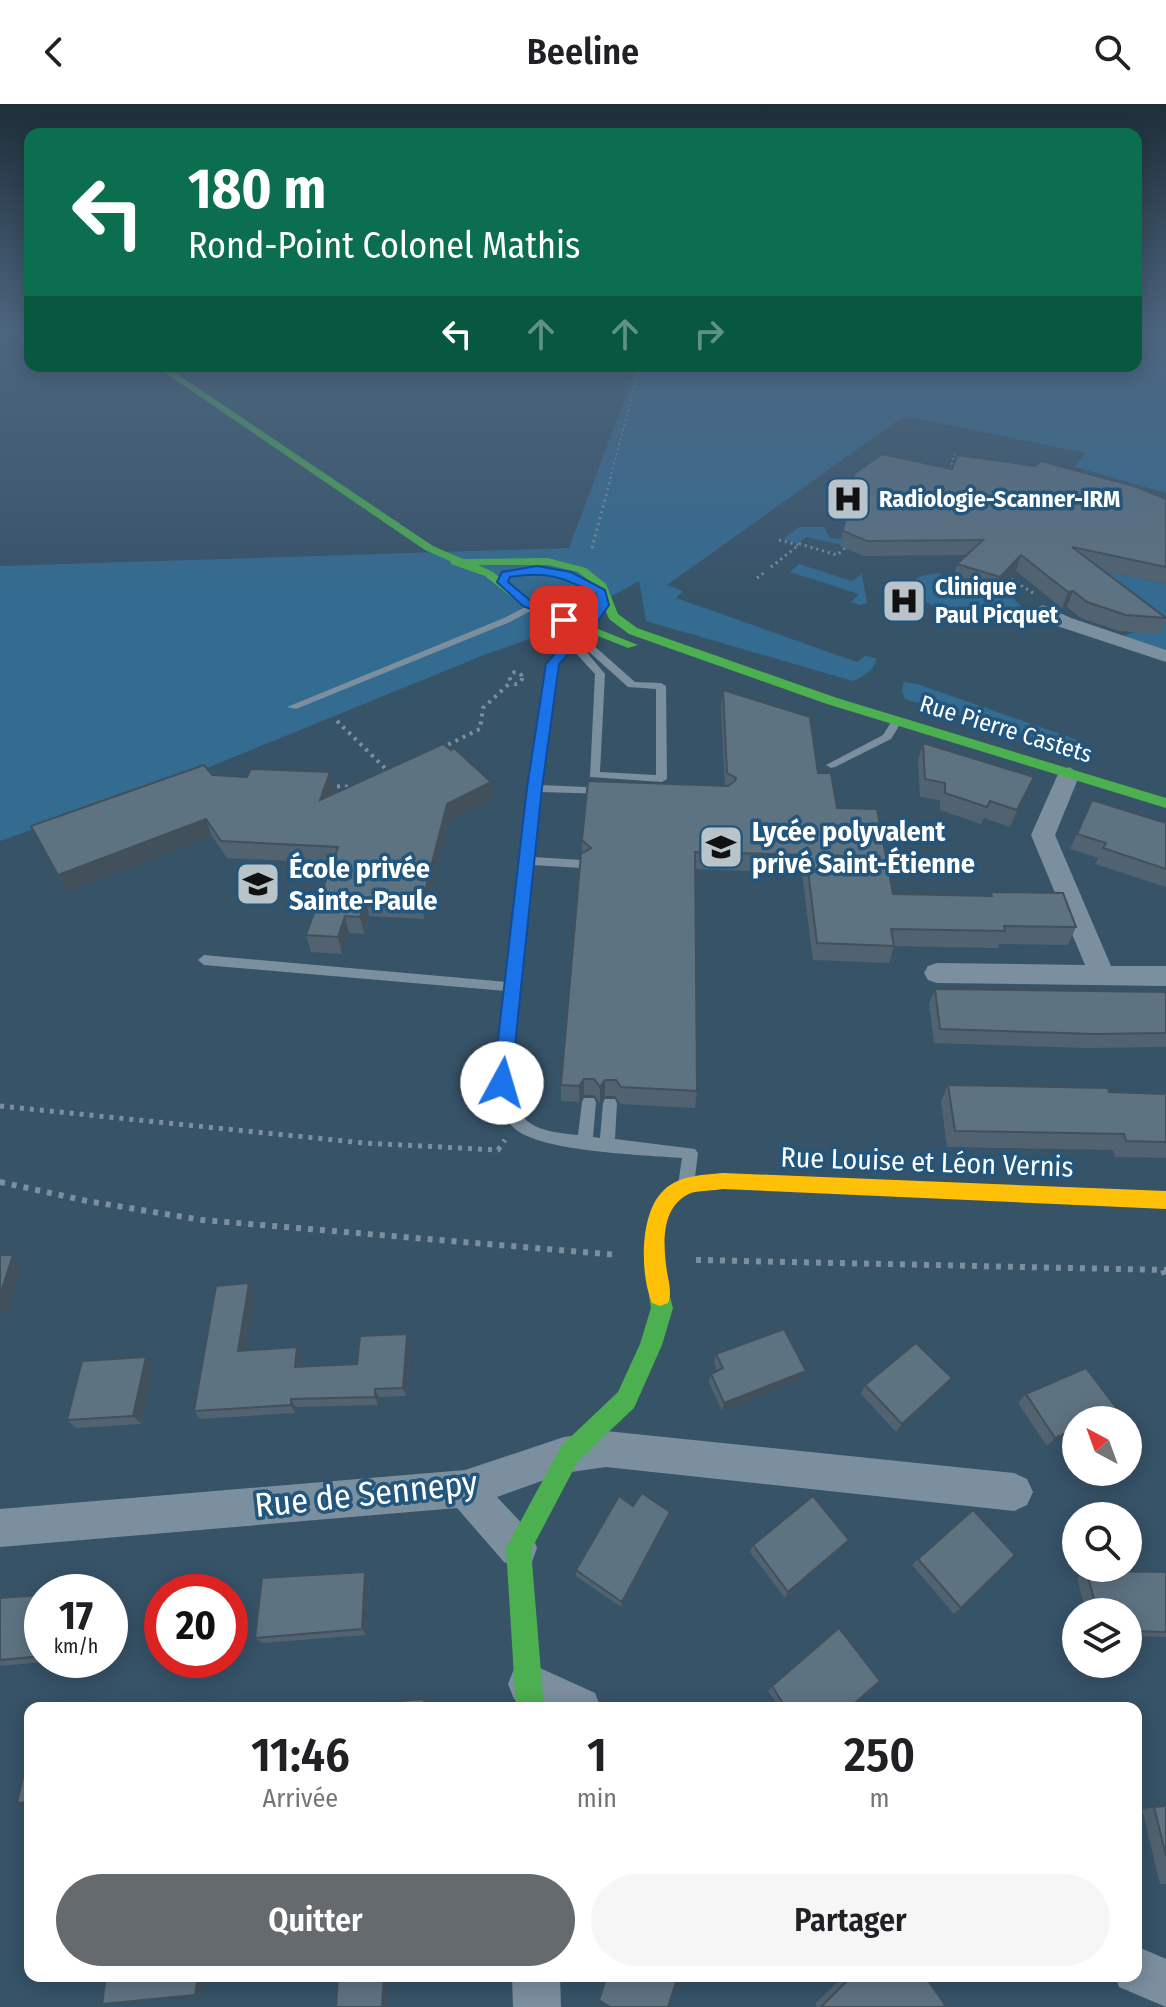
<!DOCTYPE html>
<html lang="fr">
<head>
<meta charset="utf-8">
<style>
  body { margin:0; font-family:"Fira Sans Condensed",sans-serif; background:#f6f6f6; color:#202124; height:100vh; display:flex; flex-direction:column; font-size:30px; white-space:nowrap }
  * { box-sizing:border-box; margin:0 }
  p { font-size:26px; color:#757577 }
  .icon { flex:none; width:44px; height:44px; fill:none; stroke:currentColor; stroke-width:2; stroke-linecap:round; stroke-linejoin:round }
  .map { position:relative; flex:1; overflow:hidden }
  .details { position:absolute; left:24px; top:1598px; width:1118px; height:280px; display:flex; flex-direction:column; background:#fff; border-radius:16px; box-shadow:0 4px 20px #0003 }
  .details>* { flex:none }
  .banner { position:absolute; left:24px; top:24px; width:1118px; height:244px; border-radius:16px; box-shadow:0 4px 20px #0003; background:#0b6e4f; color:#fff; overflow:hidden }
  .needle { width:52px; rotate:319deg }
  .controls { position:absolute; left:1062px; top:1302px; display:grid; gap:16px }
  .controls a { display:grid; place-items:center; width:80px; height:80px; border-radius:50%; background:#fff; box-shadow:0 4px 20px #0003; font-size:40px }
  .speed { position:absolute; left:24px; top:1470px; display:flex; gap:16px; font-size:40px; font-weight:700; text-align:center }
  .speed>* { display:grid; place-content:center; width:104px; height:104px; border-radius:50%; background:#fff; box-shadow:0 4px 20px #0003; line-height:1 }
  .speed small { font-size:20px; font-weight:400 }
  .speed .limit { border:12px solid #d22; background:#fff; color:#111 }
  .pin { position:absolute; display:grid; place-items:center; width:68px; height:68px; color:#fff; margin:-34px; border-radius:16px; box-shadow:0 4px 12px #0006 }
  .me { position:absolute; width:88px; margin:-44px; rotate:6deg; stroke-linejoin:round; filter:drop-shadow(0 0 6px #0008) }
  .turn { display:flex; align-items:center; gap:28px; height:168px; padding:0 32px; font-size:36px }
  .turn .icon { width:104px; height:104px; stroke-width:2.5 }
  .turn b { display:block; font-size:56px; line-height:68px }
  .lanes { display:flex; align-items:center; height:76px; padding:0 32px; background:#0003; justify-content:center; gap:40px; direction:ltr }
  .lanes .off { opacity:.35 }
  .eta { display:flex; justify-content:space-evenly; align-items:center; height:136px; text-align:center }
  .eta b { font-size:48px; font-weight:600; line-height:56px }
  .primary-button { display:flex; gap:16px; margin-top:auto; padding:16px 32px }
  .primary-button a { flex:1; height:92px; border-radius:48px; background:#656a6f; color:#fff; font-size:32px; font-weight:600; line-height:92px; text-align:center }
  .primary-button a+a { background:#f6f6f6; color:#202124 }
  header { display:flex; justify-content:space-between; align-items:center; height:104px; padding:0 32px; background:#fff; font-size:36px; font-weight:600 }
  .map>svg:first-child { display:block }
</style>
</head>
<body>
<header><svg class="icon" aria-label="back" viewBox="0 0 24 24"><path d="M15 5l-7 7 7 7"/></svg>Beeline<svg class="icon" aria-label="search" viewBox="0 0 24 24"><circle cx="10" cy="10" r="6"/><path d="M15 15l6 6"/></svg></header>
<div class="map">
<svg width="1166" height="1903" viewBox="0 0 1166 1903">
  <rect width="100%" height="100%" fill="#375368"/>
  <g fill="#346b91">
    <path d="M1136,228H1166V389L1075,363L1085,349L904,312L667,481L683,487L676,494L857,558L865,552L876,554C877,565 862,573 853,577L646,517L639,477L544,530L484,551L207,664L0,737V462L569,444L637,262H1136Z"/>
    <polygon points="799,423 824,423 830,434 842,435 843,441 806,433 798,440 783,435"/>
    <polygon points="799,460 852,477 862,470 867,499 859,501 851,498 859,490 790,468"/>
    <polygon points="1104,467 1166,480 1166,546 1123,532 1135,528 1087,476"/>
    <path d="M940,469L943,477L996,494L1011,492L1021,502L1018,509C1010,512 1002,516 993,516C972,517 913,502 910,479L921,472Z"/>
    <polygon points="904,578 917,580 1083,638 1077,646 905,595 902,587"/>
  </g>
  <g fill="none" stroke-linecap="round" stroke-linejoin="round">
    <g stroke="#7c8f9f" stroke-width="2" stroke-dasharray="2 3" stroke-linecap="butt">
      <polyline points="948,370 955,350"/>
      <polyline points="610,375 640,262"/>
    </g>
    <g stroke="#7c8f9f" stroke-width="3" stroke-dasharray="2 4" stroke-linecap="butt">
      <polyline points="854,380 834,395 854,401"/>
      <polyline points="779,436 798,441"/>
      <polyline points="592,444 611,373"/>
      <polyline points="771,463 800,440 837,451 845,444"/>
      <polyline points="757,474 765,468"/>
      <polyline points="1011,475 1033,489"/>
    </g>
    <g stroke="#7c8f9f" stroke-width="4" stroke-dasharray="3 5" stroke-linecap="butt">
      <circle cx="516" cy="574" r="6"/>
      <polyline points="337,617 389,668"/>
      <polyline points="441,644 480,625 483,604 511,578"/>
      <polyline points="329,682 355,683"/>
    </g>
    <g stroke="#7c8f9f" stroke-width="5" stroke-dasharray="4 6" stroke-linecap="butt">
      <polyline points="0,1002 364,1039 498,1046 505,1036"/>
      <polyline points="0,1078 9,1080"/>
    </g>
    <g stroke="#7c8f9f" stroke-width="6" stroke-dasharray="5 7" stroke-linecap="butt">
      <polyline points="0,1078 87,1097 202,1116 618,1151"/>
      <polyline points="696,1156 1166,1166"/>
      <polyline points="1163,1166 1166,1174"/>
    </g>
    <g fill="#7c8f9f" fill-rule="evenodd">
      <polygon points="533,499 538,502 536,504 510,518 296,605 287,603 504,514"/>
      <path d="M585,521L590,524L583,532L635,578L661,579L666,582L667,675L662,678L590,673L595,570L572,545L558,561L541,681L606,684L612,687L606,690L540,688L533,753L582,756L588,760L582,764L532,761L509,979C517,1023 538,1027 578,1031L582,998L584,994H594L596,998L593,1033L600,1034L603,999L605,995H615L617,999L615,1035L695,1045L698,1049L694,1081L691,1086L686,1088L681,1086L678,1081L682,1054C644,1051 540,1048 514,1024C503,1015 495,994 495,980C494,952 502,915 506,887L204,861L198,856L204,851L507,878L529,684L548,560L568,536ZM578,538L628,583L656,585V671L600,668L605,570Z"/>
      <polygon points="897,614 902,617 891,635 835,663 831,664 826,661 883,631 893,615"/>
    </g>
    <g fill="#7c8f9f" fill-rule="evenodd">
      <polygon points="1043,501 1071,514 1166,546 1166,558 1057,522 1034,506"/>
      <polygon points="1069,663 1080,670 1055,731 1111,862 1166,862 1166,882 937,879 928,876 924,869 928,862 937,859 1085,861 1031,731 1058,670"/>
      <polygon points="606,1327 1014,1369 1027,1375 1033,1388 1027,1401 1014,1407 606,1363 564,1369 497,1393 532,1430 537,1444 532,1458 518,1463 504,1458 457,1404 0,1443 0,1405 465,1366 564,1333"/>
      <polygon points="529,1559 595,1589 601,1604 534,1604 514,1595 508,1580 514,1565"/>
      <polygon points="1136,1842 1166,1855 1166,1903 1119,1883 1115,1872 1136,1872"/>
      <polygon points="512,1872 560,1872 561,1903 513,1903"/>
    </g>
    <g fill="#4caf50" fill-rule="evenodd">
      <polygon points="155,262 165,262 433,442 463,455 548,454 586,464 606,480 618,510 637,524 837,594 1166,694 1166,704 827,600 629,530 609,515 595,481 578,468 548,461 478,461 493,468 531,498 638,541 628,544 523,502 485,472 451,460 450,457 425,446"/>
      <polygon points="660,1182 668,1185 673,1204 662,1241 634,1304 578,1357 531,1446 544,1604 516,1604 506,1444 562,1341 618,1288 640,1240 651,1204 649,1192 652,1185"/>
    </g>
    <path fill="#ffc107" fill-rule="evenodd" d="M723,1069L1166,1087V1105L723,1085C713,1087 701,1086 691,1089C660,1102 663,1141 667,1168C669,1179 672,1189 668,1199L660,1202L652,1199C640,1170 639,1109 664,1086C680,1071 703,1071 723,1069Z"/>
  </g>
  <g fill="#516370">
    <polygon points="952,365 1166,395 1166,480 1104,467 1166,513 1166,517 1160,530 1119,527 1081,514 1067,503 1062,504 1016,467 995,489 953,476 957,460 967,451 863,452 840,442 854,370"/>
    <polygon points="723,586 818,669 837,704 893,790 988,792 990,788 1076,823 1068,841 999,840 998,844 894,842 889,859 813,856 802,769 695,765 697,987 695,1004 620,1000 615,992 605,992 600,999 594,991 584,991 579,998 561,997 561,981 582,749 582,736 725,682 721,603"/>
    <polygon points="923,639 1027,690 1010,723 984,714 981,720 940,706 940,696 920,693 918,656"/>
    <polygon points="330,668 334,685 332,690 493,695 449,717 424,815 369,812 364,830 349,829 342,850 311,848 306,831 332,759 227,754 212,732 67,788 40,739 212,671 247,673"/>
    <polygon points="1092,696 1166,719 1166,783 1095,760 1098,754 1070,745"/>
    <polygon points="935,885 1166,888 1166,943 1086,944 934,939 929,899"/>
    <polygon points="948,981 1166,990 1166,1054 1115,1053 1113,1046 947,1043 941,997"/>
    <polygon points="249,1179 254,1189 245,1246 302,1252 300,1263 357,1260 410,1239 406,1292 379,1293 378,1301 296,1303 295,1309 200,1315 194,1307"/>
    <polygon points="716,1250 802,1276 722,1307 709,1278 711,1270 717,1267 714,1259"/>
    <polygon points="153,1262 141,1320 76,1324 67,1316"/>
    <polygon points="952,1274 945,1282 896,1328 861,1290 865,1281"/>
    <polygon points="1026,1290 1108,1314 1105,1316 1076,1316 1047,1342 1018,1299"/>
    <polygon points="633,1402 670,1408 669,1415 621,1503 576,1472 576,1466"/>
    <polygon points="849,1436 844,1442 785,1494 750,1448 753,1441"/>
    <polygon points="918,1455 961,1504 954,1510 912,1461"/>
    <polygon points="1086,1467 1166,1468 1166,1533 1128,1532 1128,1508 1086,1508 1077,1474"/>
    <polygon points="369,1474 366,1531 262,1539 255,1534"/>
    <polygon points="42,1491 42,1556 65,1556 0,1562 0,1494"/>
    <polygon points="772,1582 849,1604 780,1604 768,1587"/>
    <polygon points="1166,1702 1166,1780 1160,1780 1142,1705"/>
    <polygon points="844,1872 925,1872 943,1903 817,1903 815,1900"/>
  </g>
  <g fill="#42505b">
    <polygon points="1021,451 1016,467 995,489 1000,473"/>
    <polygon points="1073,487 1067,503 1062,504 1068,488"/>
    <polygon points="330,668 334,685 324,713 320,696"/>
    <polygon points="1034,673 1027,690 1010,723 1017,706"/>
    <polygon points="491,678 493,695 449,717 424,815 422,798 447,700"/>
    <polygon points="206,715 212,732 67,788 58,771"/>
    <polygon points="366,795 369,812 364,830 360,813"/>
    <polygon points="345,812 349,829 342,850 338,833"/>
    <polygon points="584,975 584,991 579,998 579,982"/>
    <polygon points="605,976 605,992 600,999 600,983"/>
    <polygon points="13,1151 21,1161 6,1212 0,1206 0,1191"/>
    <polygon points="249,1179 254,1189 244,1255 238,1247"/>
    <polygon points="407,1230 410,1239 406,1292 403,1284"/>
    <polygon points="297,1243 302,1252 299,1271 295,1263"/>
    <polygon points="146,1253 153,1262 141,1320 133,1312"/>
    <polygon points="806,1267 802,1276 722,1307 724,1299"/>
    <polygon points="952,1274 945,1282 896,1328 902,1320"/>
    <polygon points="375,1285 379,1293 378,1301 375,1293"/>
    <polygon points="291,1295 296,1303 295,1309 291,1301"/>
    <polygon points="1118,1306 1105,1316 1095,1316"/>
    <polygon points="1076,1325 1076,1329 1047,1342 1055,1334"/>
    <polygon points="670,1408 669,1415 621,1503 622,1498"/>
    <polygon points="849,1436 844,1442 785,1494 788,1488"/>
    <polygon points="365,1468 369,1474 366,1531 362,1525"/>
    <polygon points="198,1872 206,1872 204,1889 195,1891"/>
    <polygon points="384,1872 388,1872 387,1903 382,1903"/>
  </g>
  <g fill="#5e7382" stroke="#42505b" stroke-width="2">
    <polygon points="882,350 952,365 957,351 1035,362 1041,357 1137,383 1166,395 1166,463 1072,443 1166,514 1126,511 1087,498 1073,487 1068,488 1021,451 1000,473 957,460 983,436 867,437 843,427 854,370"/>
    <polygon points="723,586 810,613 818,669 831,669 837,704 877,705 893,790 992,792 990,788 1063,789 1076,823 1004,822 1005,827 891,825 894,842 817,839 806,751 695,748 697,987 621,983 616,976 605,976 600,983 594,975 584,975 579,982 561,981 581,750 591,744 582,736 588,677 728,682 735,677 736,674 727,669"/>
    <polygon points="923,639 1034,673 1017,706 990,697 987,703 945,689 945,679 925,675"/>
    <polygon points="443,640 451,646 454,644 491,678 447,700 422,798 366,795 360,813 345,812 338,833 306,831 338,743 221,737 206,715 58,771 31,722 204,661 212,671 247,673 251,665 330,668 320,696"/>
    <polygon points="1092,696 1166,719 1166,765 1103,744 1106,739 1077,730"/>
    <polygon points="935,885 1166,888 1166,929 1095,930 940,925"/>
    <polygon points="948,981 1108,984 1109,988 1166,990 1166,1038 1126,1037 1124,1030 955,1027"/>
    <polygon points="0,1151 13,1151 0,1191"/>
    <polygon points="249,1179 238,1247 297,1243 295,1263 357,1260 360,1232 407,1230 403,1284 375,1285 375,1293 291,1295 291,1301 194,1307 216,1182"/>
    <polygon points="784,1225 806,1267 724,1299 711,1270 723,1264 716,1250"/>
    <polygon points="916,1239 952,1274 902,1320 865,1281"/>
    <polygon points="146,1253 133,1312 67,1316 82,1257"/>
    <polygon points="1086,1264 1118,1306 1095,1316 1076,1316 1076,1325 1055,1334 1026,1290"/>
    <polygon points="642,1389 670,1408 622,1498 576,1466 619,1392 633,1402"/>
    <polygon points="813,1392 849,1436 788,1488 753,1441"/>
    <polygon points="973,1406 1015,1451 961,1504 918,1455"/>
    <polygon points="1086,1467 1166,1468 1166,1528 1128,1527 1128,1508 1098,1508"/>
    <polygon points="365,1468 362,1525 255,1534 262,1474"/>
    <polygon points="42,1491 42,1552 0,1556 0,1494"/>
    <polygon points="839,1524 880,1577 849,1604 786,1604 772,1582"/>
    <polygon points="424,1595 424,1604 352,1604 352,1601"/>
    <polygon points="30,1667 30,1698 17,1699 24,1669"/>
    <polygon points="1166,1702 1166,1752 1154,1703"/>
    <polygon points="106,1872 198,1872 195,1891 102,1900"/>
    <polygon points="338,1872 384,1872 382,1903 336,1903"/>
    <polygon points="607,1872 678,1872 668,1903 610,1903 599,1896"/>
    <polygon points="852,1872 925,1872 945,1901 943,1903 821,1903"/>
  </g>
  <linearGradient id="sky" x2="0" y2="1"><stop stop-color="#1e2e39"/><stop offset="0.46" stop-color="#4d6680"/><stop offset="1" stop-color="#4d6680" stop-opacity="0"/></linearGradient>
  <rect width="1166" height="495" fill="url(#sky)"/>
  <path fill="#1a73e8" stroke="#114b97" stroke-width="2" d="M537,462L571,468L605,486L609,501L593,524L559,560L542,684L511,979L502,987L493,979L527,684L546,560L597,501L596,490C563,473 547,467 510,473L508,478L531,497L568,513L570,516L564,519L523,502L497,478L502,468Z"/>
  <defs>
    <g id="hospital-square" transform="scale(2.3)"><rect x="-9" y="-9" width="18" height="18" rx="4" fill="#b9c3ca" stroke="#23567c"/><path d="M-5-5h3v3.5h4V-5h3V5h-3V1.5h-4V5h-3Z" fill="#111"/></g>
    <g id="school-square" transform="scale(2.3)"><rect x="-9" y="-9" width="18" height="18" rx="4" fill="#b9c3ca" stroke="#23567c"/><path d="M0-5L7-2L0 1L-7-2ZM-4 1L0 2.5L4 1V4Q0 6-4 4Z" fill="#111"/></g>
  </defs>
  <g fill-rule="evenodd">
    <use href="#hospital-square" x="848" y="395"/>
    <use href="#hospital-square" x="904" y="497"/>
    <use href="#school-square" x="721" y="743"/>
    <use href="#school-square" x="258" y="780"/>
  </g>
  <g text-anchor="middle" dominant-baseline="central" stroke-width="7" stroke-linejoin="round" paint-order="stroke">
    <g font-size="24" font-weight="bold" fill="#fff" stroke="#23567c" text-anchor="start">
      <text x="879" y="395">Radiologie-Scanner-IRM</text>
      <text x="935" y="483">Clinique<tspan x="935" dy="28">Paul Picquet</tspan></text>
    </g>
    <g font-size="24" fill="#fff" stroke="#23567c">
      <text transform="translate(1006 625) rotate(17)">Rue Pierre Castets</text>
    </g>
    <g font-size="28" font-weight="bold" fill="#fff" stroke="#23567c" text-anchor="start">
      <text x="752" y="727">Lycée polyvalent<tspan x="752" dy="32">privé Saint-Étienne</tspan></text>
      <text x="289" y="764">École privée<tspan x="289" dy="32">Sainte-Paule</tspan></text>
    </g>
    <g font-size="28" fill="#fff" stroke="#23567c">
      <text transform="translate(927 1058) rotate(2)">Rue Louise et Léon Vernis</text>
    </g>
    <g font-size="34" fill="#fff" stroke="#23567c">
      <text transform="translate(366 1390) rotate(-6)">Rue de Sennepy</text>
    </g>
  </g>
</svg>
<div class="controls">
<a><svg class="needle" viewBox="-14 -14 28 28"><path d="M0-13l5 13h-10z" fill="#e53935"/><path d="M0 13l5-13h-10z" fill="#757577"/></svg></a>
<a><svg class="icon" aria-label="search" viewBox="0 0 24 24"><circle cx="10" cy="10" r="6"/><path d="M15 15l6 6"/></svg></a>
<a><svg class="icon" aria-label="layers" viewBox="0 0 24 24"><path d="M12 4l9 5-9 5-9-5zM3 14l9 5 9-5"/></svg></a>
</div>
<div class="speed"><div>17<small>km/h</small></div><div class="limit">20</div></div>
<div class="pin" style="left:564px;top:516px;background:#d93025"><svg class="icon" aria-label="arrive" viewBox="0 0 24 24"><path d="M6 21V4h12l-3 4 3 4H6"/></svg></div>
<svg class="me" style="left:502px;top:979px" viewBox="-20 -20 40 40"><circle r="19" fill="#fff"/><path d="M0-13L10 11 0 6-10 11z" fill="#1a73e8"/></svg>
<div class="banner">
<div class="turn"><svg class="icon" aria-label="left" viewBox="0 0 24 24"><path d="M17 20v-9H6M10 6l-5 5 5 5"/></svg><div><b>180 m</b>Rond-Point Colonel Mathis</div></div>
<div class="lanes"><svg class="icon" aria-label="left" viewBox="0 0 24 24"><path d="M17 20v-9H6M10 6l-5 5 5 5"/></svg><svg class="icon off" aria-label="ahead" viewBox="0 0 24 24"><path d="M12 20V5M6 11l6-6 6 6"/></svg><svg class="icon off" aria-label="ahead" viewBox="0 0 24 24"><path d="M12 20V5M6 11l6-6 6 6"/></svg><svg class="icon off" aria-label="right" viewBox="0 0 24 24"><path d="M7 20v-9h11M14 6l5 5-5 5"/></svg></div>
</div>
<section class="details">
<div class="eta">
<div><b>11:46</b><p>Arrivée</p></div>
<div><b>1</b><p>min</p></div>
<div><b>250</b><p>m</p></div>
</div>
<div class="primary-button"><a>Quitter</a><a>Partager</a></div>
</section>
</div>
</body>
</html>
